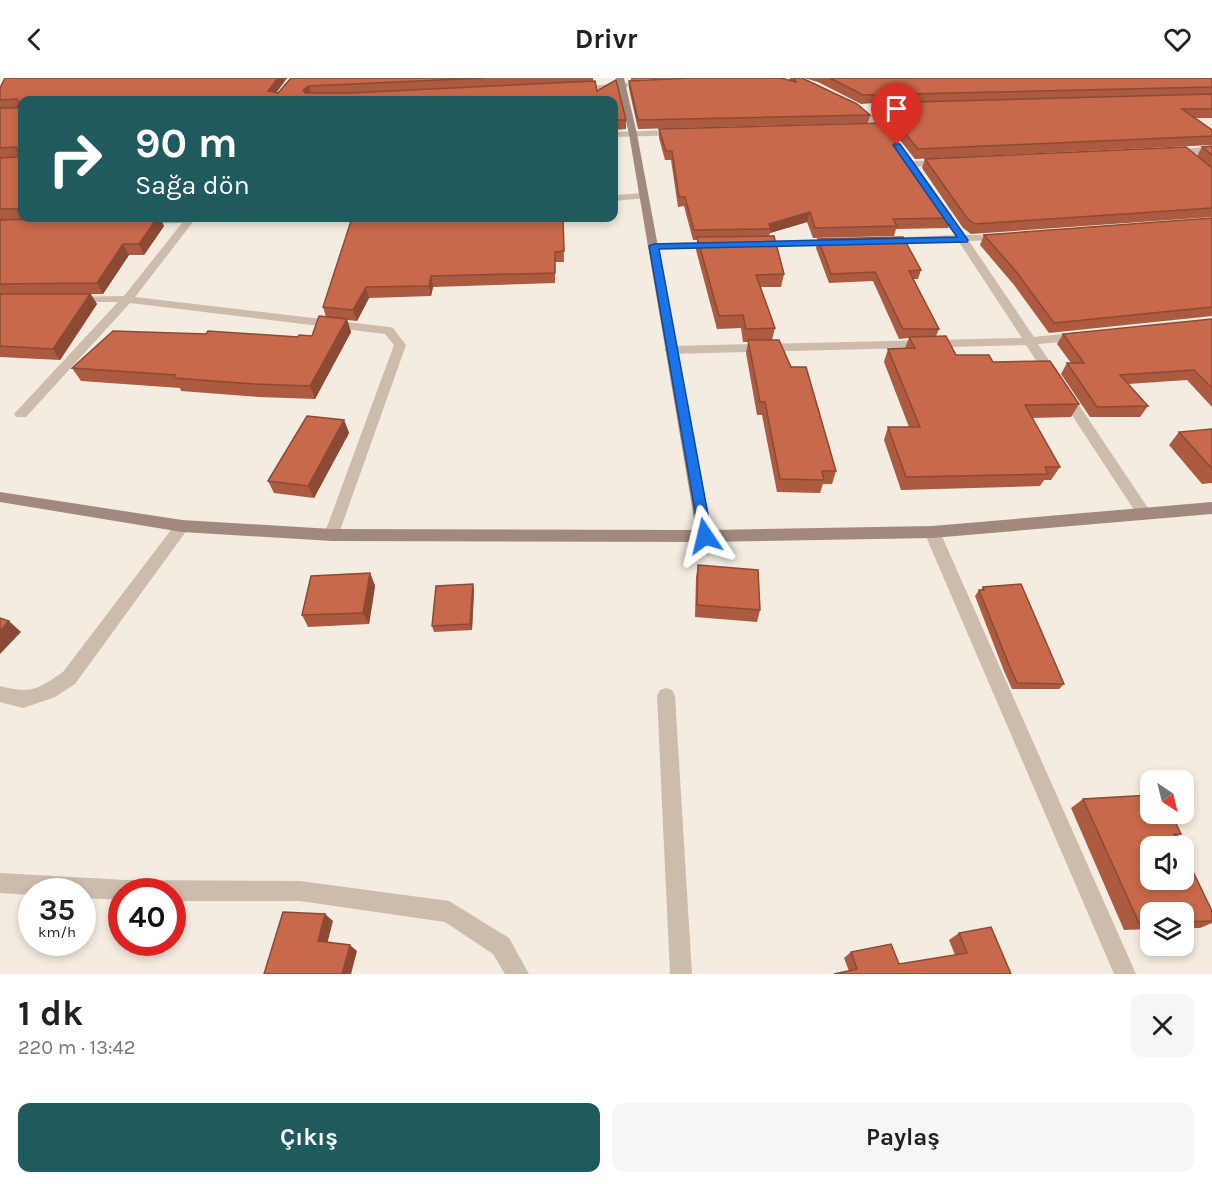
<!DOCTYPE html>
<html lang="tr">
<head>
<meta charset="utf-8">
<style>
  body { margin:0; font-family:Karla,sans-serif; background:#f6f6f6; color:#202124; height:100vh; display:flex; flex-direction:column; font-size:22px; white-space:nowrap }
  * { box-sizing:border-box; margin:0 }
  p { font-size:20px; color:#757577 }
  .icon { flex:none; width:33px; height:33px; fill:none; stroke:currentColor; stroke-width:2; stroke-linecap:round; stroke-linejoin:round }
  .map { position:relative; height:896px; overflow:hidden }
  .panel { display:flex; flex-direction:column; background:#fff; flex:1 }
  .panel>* { flex:none }
  .guide { position:absolute; left:18px; top:18px; width:600px; height:126px; border-radius:12px; box-shadow:0 3px 9px #0003; background:#1f5a5e; color:#fff; overflow:hidden }
  .needle { width:39px; rotate:145deg }
  .buttons { position:absolute; left:1140px; top:692px; display:grid; gap:12px }
  .buttons a { display:grid; place-items:center; width:54px; height:54px; border-radius:12px; background:#fff; box-shadow:0 3px 9px #0003; font-size:30px }
  .speed { position:absolute; left:18px; top:800px; display:flex; gap:12px; font-size:30px; font-weight:700; text-align:center }
  .speed>* { display:grid; place-content:center; width:78px; height:78px; border-radius:50%; background:#fff; box-shadow:0 3px 9px #0003; line-height:1 }
  .speed small { font-size:15px; font-weight:400 }
  .speed .limit { border:9px solid #d22; background:#fff; color:#111 }
  .pin { position:absolute; display:grid; place-items:center; width:51px; height:51px; color:#fff; margin:-62px -26px; border-radius:50% 50% 50% 0; rotate:-45deg; box-shadow:0 0 6px #0007 }
  .pin .icon { rotate:45deg }
  .me { position:absolute; width:66px; margin:-33px; rotate:350deg; stroke-linejoin:round; filter:drop-shadow(0 0 4px #0008) }
  .turn { display:flex; align-items:center; gap:21px; height:126px; padding:0 18px; font-size:27px }
  .turn .icon { width:78px; height:78px; stroke-width:2.5 }
  .turn b { display:block; font-size:42px; line-height:51px }
  .round { display:grid; place-items:center; flex:none; width:63px; height:63px; border-radius:12px; background:#f6f6f6 }
  .summary { display:flex; align-items:center; justify-content:space-between; height:102px; padding:0 18px }
  h1 { font-size:36px; font-weight:700; line-height:45px }
  .primary-button { display:flex; gap:12px; margin-top:auto; padding:12px 18px }
  .primary-button a { flex:1; height:69px; border-radius:12px; background:#1f5a5e; color:#fff; font-size:24px; font-weight:700; line-height:69px; text-align:center }
  .primary-button a+a { background:#f6f6f6; color:#202124 }
  header { display:flex; justify-content:space-between; align-items:center; height:78px; padding:0 18px; background:#fff; font-size:27px; font-weight:700 }
  .map>svg:first-child { display:block }
</style>
</head>
<body>
<header><svg class="icon" aria-label="back" viewBox="0 0 24 24"><path d="M15 5l-7 7 7 7"/></svg>Drivr<svg class="icon" aria-label="heart" viewBox="0 0 24 24"><path d="M12 20l-8-8c-3-5 5-10 8-4 3-6 11-1 8 4z"/></svg></header>
<div class="map">
<svg width="1212" height="896" viewBox="0 0 1212 896">
  <rect width="100%" height="100%" fill="#f4ebe1"/>
  <g fill="none" stroke-linecap="round" stroke-linejoin="round">
    <g fill="#cdbbac" fill-rule="evenodd">
      <polygon points="649,3 653,5 652,7 577,13 573,11 577,9"/>
      <polygon points="851,26 857,26 885,47 894,59 893,61 887,61 879,51 851,30"/>
      <polygon points="679,52 682,53 682,57 614,59 614,54"/>
      <polygon points="1212,69 1212,75 1173,77 1169,74 1173,71"/>
      <polygon points="942,82 945,83 945,87 912,89 907,86 912,83"/>
      <polygon points="644,115 647,116 647,120 614,123 614,117"/>
      <polygon points="940,124 943,125 965,157 1005,157 1006,159 1001,162 969,163 1034,259 1081,254 1087,258 1081,262 1038,266 1150,433 1152,437 1150,441 1140,441 1026,267 670,276 664,272 670,268 1022,260 959,164 884,166 879,163 884,160 955,157 935,127"/>
      <polygon points="156,140 239,140 234,143 193,144 135,219 389,249 393,250 406,267 337,461 327,461 324,457 394,267 385,256 130,225 26,339 16,339 14,336 118,224 74,224 70,223 70,219 124,218 182,145 141,146 136,143 141,140"/>
      <polygon points="836,161 841,164 840,166 756,169 751,166 756,163"/>
      <polygon points="717,164 722,167 721,169 654,171 649,168 654,165"/>
      <path d="M182,442L187,444L190,448L187,452L75,606L55,619L23,630L0,624V608C32,616 36,612 63,594L177,444Z"/>
      <polygon points="932,448 937,450 940,454 1136,896 1114,896 924,454 927,450"/>
      <polygon points="666,610 672,612 675,618 692,896 670,896 657,618 660,612"/>
      <polygon points="0,795 125,802 300,803 449,823 509,860 529,896 505,896 493,876 445,844 300,823 172,823 172,813 122,813 122,822 82,820 82,813 32,813 32,817 0,815"/>
    </g>
    <polygon fill="#a18a7d" fill-rule="evenodd" points="616,0 624,0 637,56 711,452 932,448 1212,424 1212,436 932,460 705,464 332,463 182,454 0,424 0,414 182,442 332,451 696,452 629,56"/>
  </g>
  <g fill="#ac5a40">
    <polygon points="5,0 287,0 276,15 278,15 291,0 593,0 593,3 595,3 597,13 616,2 626,42 626,51 614,52 614,22 22,22 22,140 160,140 164,148 144,177 129,177 103,216 91,216 97,226 60,282 0,279 0,10"/>
    <polygon points="631,0 682,0 631,2"/>
    <polygon points="790,0 802,0 870,37 868,45 638,51 629,11 629,3 789,2"/>
    <polygon points="804,0 1212,0 1212,40 1195,40 1212,52 1212,67 915,81 887,46 873,34 875,25 861,26 818,4"/>
    <polygon points="659,51 952,140 948,150 896,151 894,158 813,160 807,144 770,155 769,158 784,196 781,209 760,209 775,250 772,262 836,393 832,406 823,406 820,415 777,414 762,337 757,337 746,275 748,264 743,264 741,250 717,251 696,172 697,162 693,162 684,128 678,129 671,82 665,82 659,60"/>
    <polygon points="1212,68 1212,139 971,156 963,150 922,90 925,81 1197,78 1202,69"/>
    <polygon points="352,140 563,140 564,184 555,184 555,205 433,209 431,218 369,220 357,243 347,242 351,254 315,321 259,319 181,313 180,310 81,303 72,290 312,258 326,239 323,229"/>
    <polygon points="1212,140 1212,238 1049,255 1014,207 980,167 984,157"/>
    <polygon points="818,161 921,192 918,201 913,201 939,251 936,258 956,277 993,284 1079,326 1071,339 1032,340 1060,389 1051,402 1044,402 1040,408 901,412 884,362 888,349 909,349 884,284 888,271 905,270 909,260 899,261 873,203 829,205 816,170"/>
    <polygon points="1212,241 1212,329 1187,302 1128,306 1148,328 1140,339 1090,339 1061,296 1067,285 1071,285 1057,266 1063,256"/>
    <polygon points="344,342 349,355 314,420 274,415 268,403"/>
    <polygon points="1212,351 1212,405 1202,406 1169,367 1179,354"/>
    <polygon points="698,487 760,532 757,544 695,539 696,499"/>
    <polygon points="370,495 375,508 369,546 308,549 302,537"/>
    <polygon points="983,509 1064,606 1059,611 1012,611 1004,593 975,518 979,512 981,512"/>
    <polygon points="474,512 472,552 434,554 432,548"/>
    <polygon points="1083,721 1181,756 1176,759 1212,833 1212,845 1200,850 1184,850 1184,834 1150,834 1150,851 1124,852 1071,730"/>
    <polygon points="959,855 1011,896 849,893 844,880 851,874 899,886 955,877 949,862"/>
  </g>
  <g fill="#8c4a34">
    <polygon points="278,0 287,0 271,22 268,13"/>
    <polygon points="309,8 312,18 306,22 303,12"/>
    <polygon points="810,134 807,144 770,155 771,151 769,146"/>
    <polygon points="157,140 160,140 164,148 144,177 139,166"/>
    <polygon points="123,166 129,177 103,216 97,205"/>
    <polygon points="431,198 433,209 431,218 429,208"/>
    <polygon points="366,209 369,220 357,243 353,232"/>
    <polygon points="90,216 97,226 60,282 53,271"/>
    <polygon points="347,241 351,254 315,321 310,308"/>
    <polygon points="344,342 349,355 314,420 308,408"/>
    <polygon points="370,495 375,508 369,546 363,535"/>
    <polygon points="473,506 474,512 472,552 470,546"/>
    <polygon points="9,543 21,554 0,576 0,553"/>
    <polygon points="325,836 333,843 326,870 318,863"/>
    <polygon points="350,867 357,873 351,896 342,896"/>
  </g>
  <g fill="#c8694b" stroke="#8c4a34" stroke-width="1.5">
    <polygon points="5,0 278,0 268,13 278,15 291,0 484,0 309,8 303,12 305,15 349,15 595,3 597,13 616,2 626,42 614,42 614,22 22,22 22,131 0,131 0,80 16,79 19,77 16,69 0,70 0,30 17,30 19,24 17,21 0,22 0,10"/>
    <polygon points="689,0 781,0 796,4 794,0 802,0 857,26 870,37 638,42 629,3"/>
    <polygon points="830,0 1212,0 1212,9 863,17"/>
    <polygon points="1212,16 1212,31 1182,31 1212,52 1212,58 918,71 889,36 875,25"/>
    <polygon points="881,45 910,80 952,140 893,141 897,148 815,150 810,134 769,146 771,151 694,152 685,119 679,119 672,73 666,73 659,51"/>
    <polygon points="1212,68 1212,77 1202,69"/>
    <polygon points="1186,69 1212,90 1212,130 975,146 967,140 925,81"/>
    <polygon points="80,140 157,140 139,166 123,166 97,205 0,206 0,142"/>
    <polygon points="352,140 563,140 564,173 555,174 555,195 431,198 429,208 366,209 353,232 323,229"/>
    <polygon points="1212,140 1212,229 1054,245 1018,196 984,157"/>
    <polygon points="774,158 784,196 756,197 775,250 746,251 743,237 719,238 697,159"/>
    <polygon points="903,159 921,192 909,193 939,251 903,251 875,194 831,196 818,161"/>
    <polygon points="0,216 90,216 53,271 0,268"/>
    <polygon points="319,238 347,241 310,308 254,306 174,300 175,297 72,290 113,253 206,256 208,253 298,259 299,257 312,258"/>
    <polygon points="1212,241 1212,310 1194,292 1120,297 1148,328 1097,329 1067,285 1084,285 1063,256"/>
    <polygon points="946,258 956,277 989,277 993,284 1050,283 1079,326 1025,327 1060,389 1045,389 1048,396 906,399 888,349 920,349 888,271 915,270 909,259"/>
    <polygon points="748,262 779,262 791,289 806,289 836,393 822,393 824,402 780,401 765,324 760,324"/>
    <polygon points="307,338 344,342 308,408 268,403"/>
    <polygon points="1212,351 1212,391 1179,354"/>
    <polygon points="698,487 758,492 760,532 697,527"/>
    <polygon points="370,495 363,535 302,537 311,498"/>
    <polygon points="473,506 470,546 432,548 436,508"/>
    <polygon points="1021,506 1064,606 1017,605 1009,587 979,512 984,512 983,509"/>
    <polygon points="0,540 9,543 0,553"/>
    <polygon points="1150,717 1150,735 1171,735 1181,756 1174,756 1180,768 1150,768 1150,801 1184,801 1184,775 1212,833 1212,843 1184,844 1184,834 1150,834 1150,845 1139,845 1083,721"/>
    <polygon points="283,834 325,836 318,863 350,867 342,896 264,896"/>
    <polygon points="991,849 1011,896 834,896 857,891 851,874 891,866 899,886 967,875 959,855"/>
  </g>
  <polygon fill="#1a73e8" stroke="#114b97" stroke-width="1.5" points="894,66 900,66 968,162 967,164 659,171 712,458 705,464 700,462 649,168 654,166 957,159 893,67"/>
</svg>
<div class="buttons">
<a><svg class="needle" viewBox="-14 -14 28 28"><path d="M0-13l5 13h-10z" fill="#e53935"/><path d="M0 13l5-13h-10z" fill="#757577"/></svg></a>
<a><svg class="icon" aria-label="sound" viewBox="0 0 24 24"><path d="M4 9h4l5-4v14l-5-4H4zM17 9q2 3 0 6"/></svg></a>
<a><svg class="icon" aria-label="layers" viewBox="0 0 24 24"><path d="M12 4l9 5-9 5-9-5zM3 14l9 5 9-5"/></svg></a>
</div>
<div class="speed"><div>35<small>km/h</small></div><div class="limit">40</div></div>
<div class="pin" style="left:897px;top:67px;background:#d93025"><svg class="icon" aria-label="arrive" viewBox="0 0 24 24"><path d="M6 21V4h12l-3 4 3 4H6"/></svg></div>
<svg class="me" style="left:705px;top:458px" viewBox="-20 -20 40 40"><path d="M0-17L14 15 0 8-14 15z" fill="#1a73e8" stroke="#fff" stroke-width="4"/></svg>
<div class="guide">
<div class="turn"><svg class="icon" aria-label="right" viewBox="0 0 24 24"><path d="M7 20v-9h11M14 6l5 5-5 5"/></svg><div><b>90 m</b>Sağa dön</div></div>
</div>
</div>
<section class="panel">
<div class="summary"><div><h1>1 dk</h1><p>220 m · 13:42</p></div><a class="round"><svg class="icon" aria-label="close" viewBox="0 0 24 24"><path d="M6 6l12 12M18 6L6 18"/></svg></a></div>
<div class="primary-button"><a>Çıkış</a><a>Paylaş</a></div>
</section>
</body>
</html>
